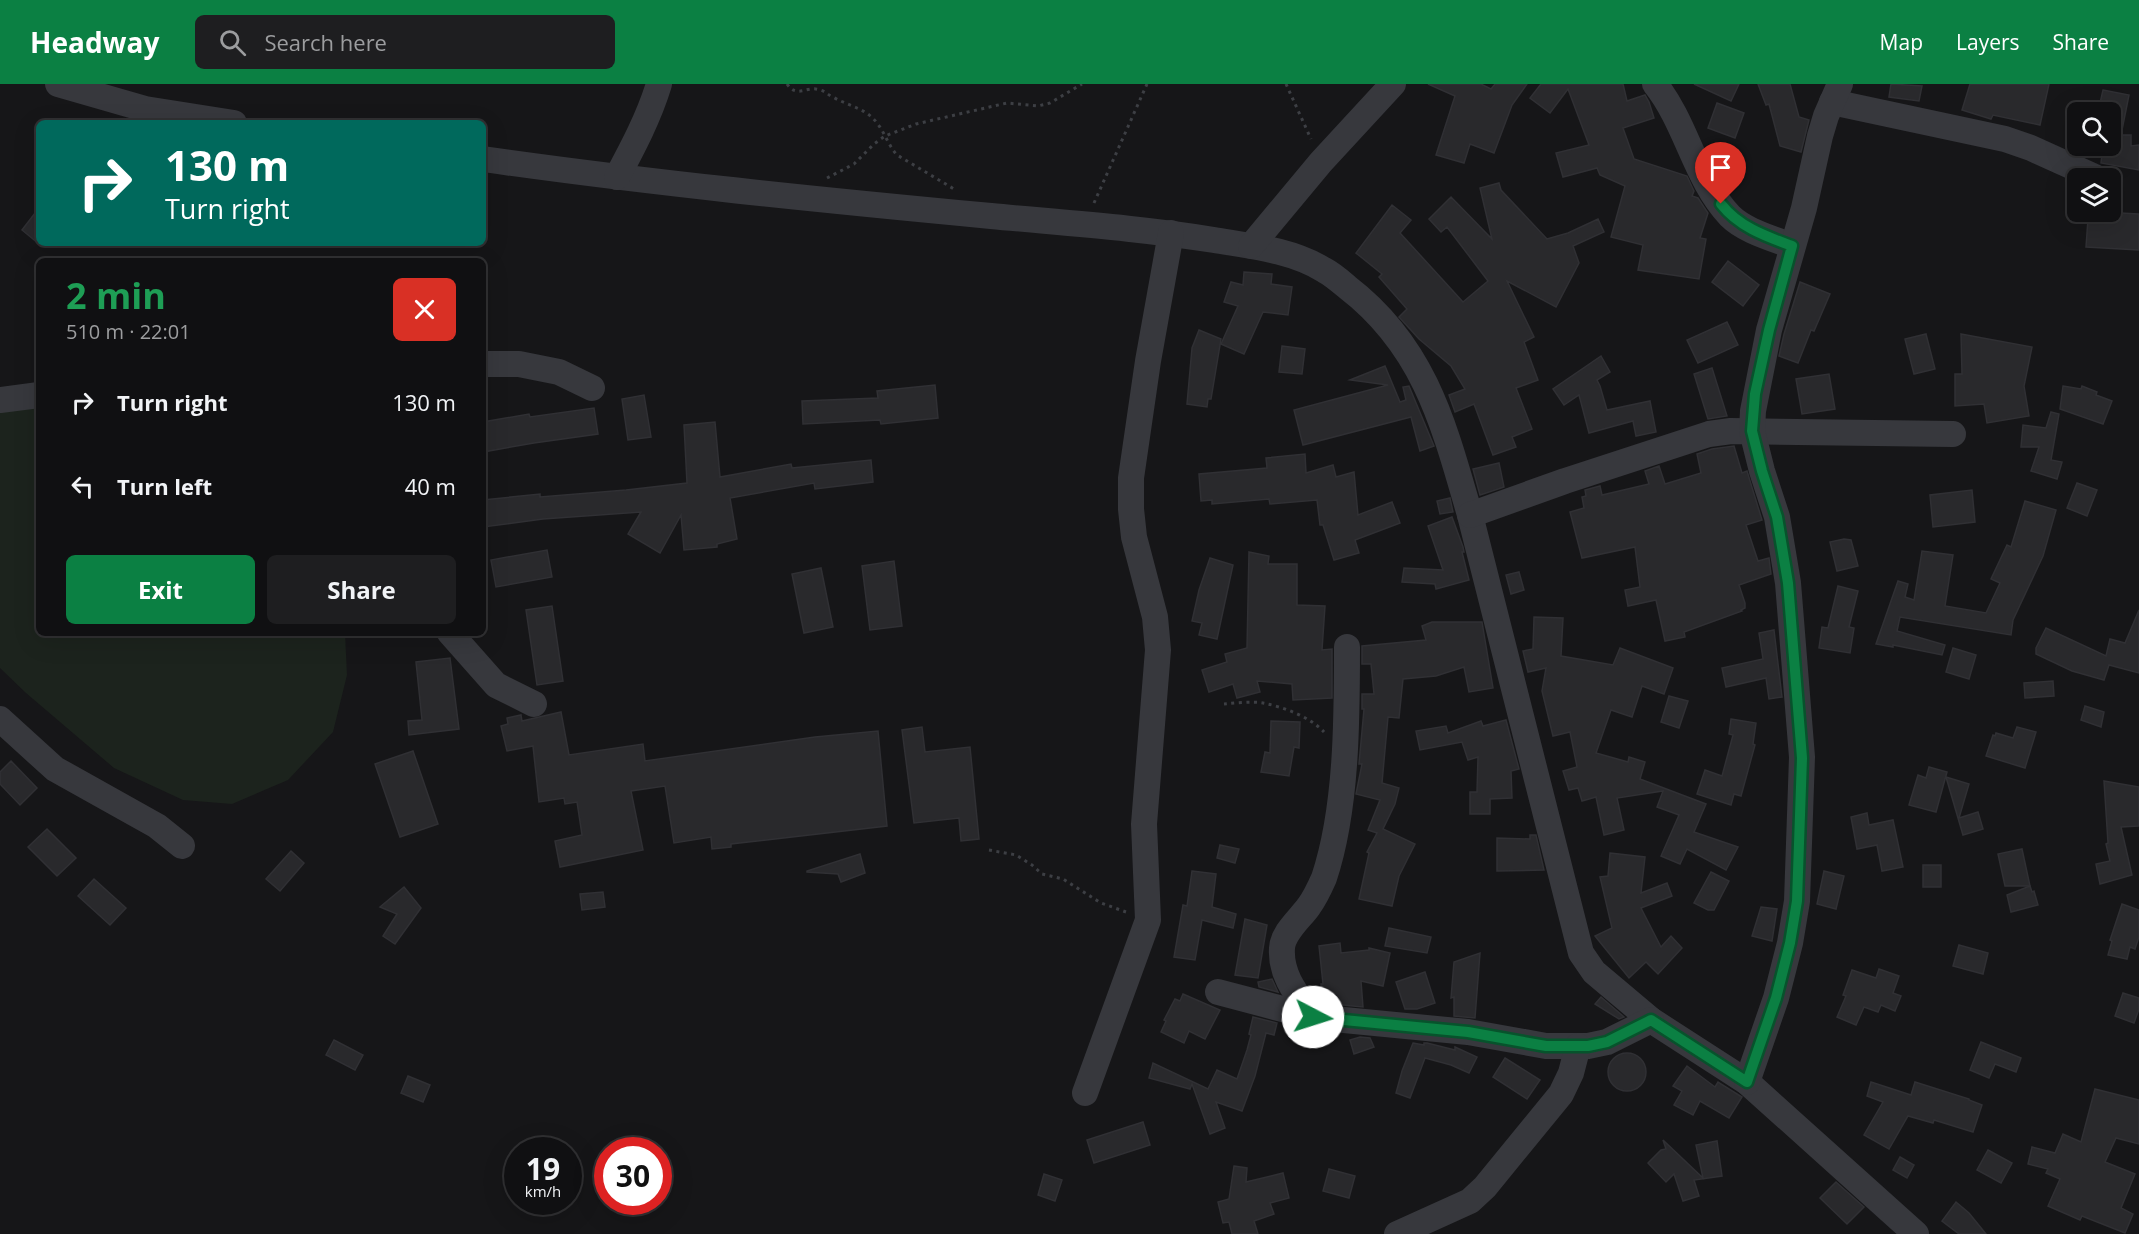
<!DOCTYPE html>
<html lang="en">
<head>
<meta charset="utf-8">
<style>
  body { margin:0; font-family:"Open Sans",sans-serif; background:#1e1e20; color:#f1f3f6; height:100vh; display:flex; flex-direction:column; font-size:22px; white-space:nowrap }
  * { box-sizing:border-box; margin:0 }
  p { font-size:20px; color:#9c9d9f }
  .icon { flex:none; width:33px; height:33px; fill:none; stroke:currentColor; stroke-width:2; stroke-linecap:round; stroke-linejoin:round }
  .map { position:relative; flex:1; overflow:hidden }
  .details { position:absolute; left:36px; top:174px; width:450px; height:378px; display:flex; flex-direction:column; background:#101012; border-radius:9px; box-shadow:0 6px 24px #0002,0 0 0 2px #303032 }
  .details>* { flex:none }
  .top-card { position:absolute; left:36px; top:36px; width:450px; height:126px; border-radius:9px; box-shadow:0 6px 24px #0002,0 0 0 2px #303032; background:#00695c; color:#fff; overflow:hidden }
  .tools { position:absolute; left:2067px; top:18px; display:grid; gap:12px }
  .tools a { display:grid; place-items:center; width:54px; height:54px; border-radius:9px; background:#101012; box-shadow:0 6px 24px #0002,0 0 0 2px #303032; font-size:30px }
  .speed { position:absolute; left:504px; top:1053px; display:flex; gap:12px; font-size:30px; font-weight:700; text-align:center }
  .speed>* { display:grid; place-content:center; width:78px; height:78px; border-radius:50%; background:#101012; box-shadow:0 6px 24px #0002,0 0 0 2px #303032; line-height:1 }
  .speed small { font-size:15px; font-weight:400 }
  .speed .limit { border:9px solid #d22; background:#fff; color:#111 }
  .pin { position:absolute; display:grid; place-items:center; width:51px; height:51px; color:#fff; margin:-62px -26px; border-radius:50% 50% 50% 0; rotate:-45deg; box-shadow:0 0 6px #0007 }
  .pin .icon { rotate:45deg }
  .me { position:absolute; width:66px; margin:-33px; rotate:95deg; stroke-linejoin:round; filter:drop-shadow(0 0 4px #0008) }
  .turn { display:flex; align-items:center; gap:21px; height:126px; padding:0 30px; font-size:27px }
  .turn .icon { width:78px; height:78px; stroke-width:2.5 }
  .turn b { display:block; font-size:42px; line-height:51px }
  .round { display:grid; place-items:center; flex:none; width:63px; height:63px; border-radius:9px; background:#1e1e20 }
  .summary { display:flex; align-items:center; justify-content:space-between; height:102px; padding:0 30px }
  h1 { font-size:36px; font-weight:700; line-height:45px; color:#1e9e55 }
  .primary-button { display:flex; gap:12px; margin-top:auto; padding:12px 30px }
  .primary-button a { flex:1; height:69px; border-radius:9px; background:#0b8043; color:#fff; font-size:24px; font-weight:700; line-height:69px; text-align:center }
  .primary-button a+a { background:#1e1e20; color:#f1f3f6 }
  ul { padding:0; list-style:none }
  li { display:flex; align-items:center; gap:18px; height:84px; padding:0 30px }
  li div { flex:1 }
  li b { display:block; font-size:22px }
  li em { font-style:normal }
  header { display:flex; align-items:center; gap:36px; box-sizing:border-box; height:84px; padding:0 30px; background:#0b8043; color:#fff }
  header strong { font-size:28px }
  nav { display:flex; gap:33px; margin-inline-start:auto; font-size:21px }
  .search { width:420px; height:54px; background:#1e1e20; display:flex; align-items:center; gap:15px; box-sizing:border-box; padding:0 21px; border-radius:9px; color:#9c9d9f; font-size:22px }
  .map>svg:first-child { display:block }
</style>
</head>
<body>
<header>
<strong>Headway</strong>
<div class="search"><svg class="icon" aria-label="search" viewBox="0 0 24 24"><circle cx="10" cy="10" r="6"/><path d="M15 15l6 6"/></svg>Search here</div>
<nav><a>Map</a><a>Layers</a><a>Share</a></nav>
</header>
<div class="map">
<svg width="2139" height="1150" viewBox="0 0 2139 1150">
  <rect width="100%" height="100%" fill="#161618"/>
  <polygon fill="#1c231d" points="39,318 39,549 345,549 347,591 333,648 288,696 232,720 183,716 114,684 26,609 0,584 0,322"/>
  <g fill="#29292c" stroke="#303034" stroke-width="1.5">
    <polygon points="1428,0 1481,0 1491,5 1495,0 1527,0 1512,21 1494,69 1470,60 1464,79 1436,71 1455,12"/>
    <polygon points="1541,0 1623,0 1627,17 1645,11 1649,18 1654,34 1623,44 1634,75 1687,92 1694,107 1692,112 1698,114 1708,129 1700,154 1706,155 1699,195 1638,186 1643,161 1611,153 1625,102 1600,91 1597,84 1563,93 1556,69 1589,61 1568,5 1550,29 1530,14"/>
    <polygon points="1694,0 1739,0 1731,17"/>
    <polygon points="1758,0 1790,0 1799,33 1809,36 1801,68 1780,62 1769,20 1766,21"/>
    <polygon points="1891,0 1922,2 1919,17 1889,13"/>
    <polygon points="1970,0 2049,0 2040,41 1993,31 1991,35 1962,26"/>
    <polygon points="2103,6 2129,11 2121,51 2131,51 2131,62 2139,61 2139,86 2101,79 2103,62 2110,62 2110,28 2098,28"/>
    <polygon points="1717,19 1744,29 1735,54 1708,44"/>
    <polygon points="1499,99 1501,106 1547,155 1568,149 1598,135 1604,148 1573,162 1579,179 1556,223 1507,197 1534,253 1524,258 1538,296 1516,304 1532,345 1512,353 1516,363 1493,371 1474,320 1455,328 1449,311 1465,305 1451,282 1419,255 1399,233 1407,225 1379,193 1382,190 1356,169 1392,121 1411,136 1400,149 1463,218 1488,197 1447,143 1441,148 1429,135 1451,113 1492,155 1480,104"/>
    <polygon points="39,124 39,160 22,146"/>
    <polygon points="2102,128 2139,130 2139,166 2086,163 2088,135 2102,136"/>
    <polygon points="1728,177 1759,201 1743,222 1712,198"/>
    <polygon points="1244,188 1272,190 1271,200 1292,203 1288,231 1263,228 1244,270 1221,260 1238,222 1224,218 1231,198 1243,201"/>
    <polygon points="1800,198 1830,210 1814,247 1811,246 1798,279 1779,272 1784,250"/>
    <polygon points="1727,238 1738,261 1698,279 1687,256"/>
    <polygon points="1199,246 1221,255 1211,315 1208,315 1207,323 1187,320 1192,264"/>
    <polygon points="1926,250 1935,285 1914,290 1905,255"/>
    <polygon points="1961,250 2032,263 2024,302 2029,332 1987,339 1984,320 1955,322 1955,290 1962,290"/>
    <polygon points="1282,262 1305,265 1302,290 1279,288"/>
    <polygon points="1601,272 1610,288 1597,296 1600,302 1607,326 1650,317 1656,348 1636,352 1633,337 1589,349 1579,311 1564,321 1553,305"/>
    <polygon points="1385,282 1400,318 1406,316 1403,303 1409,302 1434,362 1420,367 1411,333 1303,361 1294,326 1388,301 1350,296"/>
    <polygon points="1712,284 1727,332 1708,335 1694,290"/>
    <polygon points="1829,290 1835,325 1802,330 1796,295"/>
    <polygon points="935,301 938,334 881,340 880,336 803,340 802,317 878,314 877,307"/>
    <polygon points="2063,302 2081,305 2082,302 2097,308 2096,311 2112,317 2103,340 2060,325"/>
    <polygon points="644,311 651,353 628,356 622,315"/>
    <polygon points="594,324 598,350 534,359 483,368 483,338 529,330 530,333"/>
    <polygon points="2051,328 2059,330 2051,376 2062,378 2057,395 2031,387 2039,363 2021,363 2023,341 2046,344"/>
    <polygon points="715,338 720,393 791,380 792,384 871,376 873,398 815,405 814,399 730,414 737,455 717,460 717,463 684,466 681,431 660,469 628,450 641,428 543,435 483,443 483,416 540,410 540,413 626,406 687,399 684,341"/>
    <polygon points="1734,362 1742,389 1747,387 1762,436 1746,441 1758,477 1769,474 1771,490 1739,501 1745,519 1745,524 1741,526 1742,527 1684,548 1685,553 1665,557 1656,516 1628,522 1625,506 1640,503 1635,463 1582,474 1570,428 1584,424 1582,413 1586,412 1585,406 1600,402 1602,411 1649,400 1645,387 1659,382 1665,400 1701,389 1697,370 1712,365"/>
    <polygon points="1305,370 1306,389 1333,381 1336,393 1354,388 1358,431 1392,418 1400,439 1355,456 1359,469 1334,476 1323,441 1320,441 1317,416 1270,420 1269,415 1212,420 1212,416 1201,417 1199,390 1267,384 1266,374"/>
    <polygon points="1499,379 1504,403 1480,411 1473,385"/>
    <polygon points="2077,399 2097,406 2087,432 2067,424"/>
    <polygon points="1972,406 1975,438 1933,443 1930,411"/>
    <polygon points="1450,414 1453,428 1440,430 1437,417"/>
    <polygon points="2025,417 2056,426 2043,472 2013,536 2011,551 1900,533 1897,547 1945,561 1942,571 1893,561 1893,563 1876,560 1898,497 1908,500 1905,513 1914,516 1922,467 1953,471 1945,522 1986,529 2000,499 1991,495 2007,461 2011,463"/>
    <polygon points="1452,433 1463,463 1464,468 1462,468 1469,496 1436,505 1435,500 1402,498 1404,484 1443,486 1428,442"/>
    <polygon points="1844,455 1851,456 1858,482 1837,487 1830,458"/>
    <polygon points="547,466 552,493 496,503 491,476"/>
    <polygon points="1249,468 1269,472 1268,480 1297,480 1297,521 1325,522 1322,566 1332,565 1332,614 1293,616 1292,600 1257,597 1260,608 1237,614 1233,600 1209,608 1202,586 1227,578 1225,570 1247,564"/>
    <polygon points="1210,474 1233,481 1217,555 1199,551 1202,539 1192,537 1199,506"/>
    <polygon points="894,477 902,542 870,546 862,482"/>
    <polygon points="821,484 833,543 804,549 792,490"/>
    <polygon points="1519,488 1524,506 1511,510 1506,491"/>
    <polygon points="1838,502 1858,507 1849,543 1854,544 1850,569 1819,564 1822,543 1828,544"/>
    <polygon points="552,522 563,597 537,601 526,526"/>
    <polygon points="2139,526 2139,589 2109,581 2104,596 2072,587 2036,570 2036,564 2046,544 2106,572 2110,555 2125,559"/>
    <polygon points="1534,533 1563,534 1561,572 1613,581 1620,564 1673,584 1664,610 1642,602 1632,633 1611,626 1596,669 1628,678 1629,673 1645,678 1640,695 1706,720 1694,748 1738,763 1726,786 1687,765 1680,780 1661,772 1679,731 1657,723 1663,707 1617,714 1624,746 1604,751 1596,713 1582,717 1578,704 1569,706 1563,687 1577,683 1570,648 1553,652 1542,607 1546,584 1528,588 1523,567 1533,565"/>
    <polygon points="1432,538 1482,538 1493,604 1469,608 1464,583 1436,592 1403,595 1399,634 1388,633 1382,699 1399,704 1395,720 1383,745 1415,760 1399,792 1392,822 1359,815 1369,769 1367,768 1377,749 1368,746 1380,716 1356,710 1362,680 1359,680 1364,625 1362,625 1362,610 1374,610 1371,580 1362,580 1362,562 1426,556 1422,542"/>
    <polygon points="1774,546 1782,613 1769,615 1766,594 1726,603 1722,584 1763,575 1759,549"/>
    <polygon points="1953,564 1976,571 1969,595 1946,588"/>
    <polygon points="450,574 459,645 409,651 408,637 422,636 416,578"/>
    <polygon points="2053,597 2054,612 2025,614 2024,599"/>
    <polygon points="1669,612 1688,617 1679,644 1661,638"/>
    <polygon points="2085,622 2104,628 2101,643 2081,636"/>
    <polygon points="561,628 569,671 643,660 645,677 815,653 878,647 887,742 731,760 731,763 712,765 711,753 674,759 665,702 631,707 643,766 560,783 555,757 582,751 577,718 565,720 564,714 539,718 533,662 507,667 501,642 508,640 507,634 521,631 522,637"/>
    <polygon points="1731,635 1756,639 1753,660 1755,661 1741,712 1734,710 1731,721 1697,710 1705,686 1722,692 1733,651 1729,650"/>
    <polygon points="1506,636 1519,685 1511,687 1512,714 1490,715 1490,730 1470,730 1470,708 1477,708 1478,673 1468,676 1462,658 1420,666 1416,647 1446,642 1448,649 1481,637 1483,642"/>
    <polygon points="1271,637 1300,638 1299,664 1294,663 1289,692 1261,688 1265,668 1270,669"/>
    <polygon points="922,643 925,668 970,663 979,755 961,757 959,734 914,739 902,646"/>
    <polygon points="2017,643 2036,648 2025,684 1986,672 1993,651 1995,652 1996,649 2013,654"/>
    <polygon points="413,667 438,740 400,753 375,680"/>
    <polygon points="11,677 37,704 20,721 0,700 0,688"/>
    <polygon points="1929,683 1947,688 1936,728 1909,721 1918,691 1926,694"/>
    <polygon points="1946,693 1969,700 1959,734 1978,728 1983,745 1963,751"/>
    <polygon points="2104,697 2139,703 2139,742 2121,743 2132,791 2100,800 2096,780 2110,777 2106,760 2108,759"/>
    <polygon points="1867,729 1869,741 1893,736 1903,783 1882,787 1877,761 1857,765 1851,733"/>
    <polygon points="47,745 76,774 57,792 28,763"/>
    <polygon points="1530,751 1536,751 1544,786 1497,787 1497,754 1530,755"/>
    <polygon points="1220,761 1239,765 1235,779 1217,774"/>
    <polygon points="2022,765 2030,802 2005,802 1998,770"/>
    <polygon points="291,767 304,779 280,807 266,795"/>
    <polygon points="1610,769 1645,773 1641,809 1667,799 1672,812 1641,824 1661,863 1671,852 1682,864 1658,890 1646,878 1629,894 1595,852 1612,844 1600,793 1608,792"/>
    <polygon points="860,770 865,789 841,798 838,790 807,788 807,787"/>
    <rect x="1923" y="781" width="18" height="22"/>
    <polygon points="1192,787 1216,790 1212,823 1236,830 1233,844 1202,836 1195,876 1174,873 1183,821 1187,822"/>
    <polygon points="1824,787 1844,792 1836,825 1817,820"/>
    <polygon points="1711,788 1729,797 1714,826 1708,826 1694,819"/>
    <polygon points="94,795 126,824 110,841 78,812"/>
    <polygon points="2030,802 2032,808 2034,807 2038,821 2011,828 2007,811"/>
    <polygon points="404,803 421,824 395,860 383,852 397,830 380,823"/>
    <polygon points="603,808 605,823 582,826 580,810"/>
    <polygon points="2122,820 2139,826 2139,853 2135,865 2130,863 2127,875 2108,871 2112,857 2110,856"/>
    <polygon points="1761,823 1777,825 1772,857 1752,852"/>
    <polygon points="1245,835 1267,841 1258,894 1235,891"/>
    <polygon points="1389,844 1431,853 1427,869 1385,862"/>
    <polygon points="1340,859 1341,869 1369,866 1369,864 1390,869 1383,902 1361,897 1363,923 1322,919 1321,900 1323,900 1319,862"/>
    <polygon points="1959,861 1988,869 1983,890 1953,882"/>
    <polygon points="1480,869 1475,934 1454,932 1454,913 1451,914 1454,878"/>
    <polygon points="1879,885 1899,892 1893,909 1901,912 1895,927 1881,921 1878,928 1864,923 1856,941 1837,933 1846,912 1843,911 1852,886 1876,894"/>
    <polygon points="1425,888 1435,919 1417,925 1405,925 1396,898"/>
    <polygon points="1272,895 1278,908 1259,903 1258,898"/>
    <polygon points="2123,909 2139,914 2139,925 2134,939 2115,932"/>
    <polygon points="1183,910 1220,926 1205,955 1189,947 1184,959 1161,948 1166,937 1164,936 1175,915 1180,917"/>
    <polygon points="1601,913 1624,933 1619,935 1595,920"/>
    <polygon points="1253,933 1277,939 1274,951 1266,949 1255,992 1242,1027 1216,1018 1225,1044 1210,1050 1192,1000 1190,1005 1149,994 1153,979 1208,1005 1217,986 1237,995 1247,966 1251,951 1249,950"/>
    <polygon points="1360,953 1370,954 1374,963 1354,970 1350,956"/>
    <polygon points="334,956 363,971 355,986 326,971"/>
    <polygon points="1981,958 2021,974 2016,988 1995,980 1989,994 1970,986"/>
    <polygon points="1413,959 1424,961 1424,959 1427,959 1455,966 1455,963 1477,973 1469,989 1451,981 1425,974 1410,1014 1396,1009 1402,987"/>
    <circle cx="1627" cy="988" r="19"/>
    <polygon points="1505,974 1540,996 1527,1015 1493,993"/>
    <polygon points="1687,982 1715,1003 1718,998 1742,1013 1729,1034 1700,1017 1693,1031 1674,1021 1682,1007 1673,1002"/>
    <polygon points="408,992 430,1001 423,1018 401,1009"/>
    <polygon points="1871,998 1911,1011 1915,998 1969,1015 1969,1016 1982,1021 1973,1048 1934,1036 1933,1039 1908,1032 1889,1065 1864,1051 1883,1018 1867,1012"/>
    <polygon points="2095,1005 2139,1016 2139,1060 2116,1054 2105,1078 2135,1090 2121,1124 2133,1130 2125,1149 2082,1132 2080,1136 2048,1122 2060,1095 2046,1089 2048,1085 2028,1080 2032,1063 2055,1069 2063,1050 2081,1058"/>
    <polygon points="1143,1038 1150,1061 1094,1079 1087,1056"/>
    <polygon points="1663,1056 1703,1094 1696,1061 1717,1057 1722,1092 1694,1096 1699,1112 1683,1117 1674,1090 1666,1098 1648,1079 1661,1066 1666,1065"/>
    <polygon points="1988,1066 2012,1079 2001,1099 1977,1086"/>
    <polygon points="1900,1073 1914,1081 1907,1094 1893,1086"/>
    <polygon points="1234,1082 1247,1084 1246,1098 1283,1089 1289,1114 1270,1119 1274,1130 1254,1137 1258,1150 1232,1150 1229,1138 1223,1139 1218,1118 1229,1115"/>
    <polygon points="1329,1085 1355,1092 1349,1114 1323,1107"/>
    <polygon points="1044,1090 1062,1096 1055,1117 1038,1111"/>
    <polygon points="1836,1098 1864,1123 1847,1140 1820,1114"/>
    <polygon points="1956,1118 1969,1129 1986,1150 1959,1150 1942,1137"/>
  </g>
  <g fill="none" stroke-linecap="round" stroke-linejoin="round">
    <g stroke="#3d3f44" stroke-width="3" stroke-dasharray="3 4.5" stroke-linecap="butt">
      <path d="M787,0C797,15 807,1 820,6C825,7 828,11 833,13C848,22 866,24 877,39C885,49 888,61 897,71L954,105"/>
      <polyline points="1286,0 1311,55"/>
      <polyline points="827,94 854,80 874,60 885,52 916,40 1007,19 1038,22 1050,19 1082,0"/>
      <polyline points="1094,119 1147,0"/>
      <path d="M1224,620C1236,619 1251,617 1263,619C1284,623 1310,633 1324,648"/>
      <polyline points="989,766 1016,771 1032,781 1042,790 1063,795 1101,819 1126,828"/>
    </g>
    <g stroke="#37383d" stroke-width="26">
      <polyline points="58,0 145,25 234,39"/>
      <path d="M1655,0C1687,40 1695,95 1730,132C1745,147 1772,154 1792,162"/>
      <polyline points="1832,18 2005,55 2031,64 2095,93"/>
      <path d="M483,75C652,99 821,116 991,132C1065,139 1140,144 1214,156C1250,162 1292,166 1324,186C1332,190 1340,197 1347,203C1425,263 1444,341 1470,431L1581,869L1594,888L1651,936L1747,998L1916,1150"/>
      <path d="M617,93C633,63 649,33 659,0"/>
      <polyline points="1251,162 1321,78 1393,0"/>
      <polyline points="483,280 519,280 559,288 592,304"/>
      <polyline points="0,316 39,311"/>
      <polyline points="1470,431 1565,397 1709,350 1731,347 1953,350"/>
      <polyline points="450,549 496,601 534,620"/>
      <path d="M1347,563C1347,635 1347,725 1324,794C1320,803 1315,814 1309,822C1300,835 1283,848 1282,864C1280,892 1298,912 1313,933L1468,948L1546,962H1588L1607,958L1651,936"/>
      <polyline points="0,635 55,685 157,742 182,762"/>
      <polyline points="1218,908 1313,933"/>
      <polyline points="1747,998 1776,914 1790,859 1797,817 1802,673 1788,499 1777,433 1762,387 1752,347 1753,327 1769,246 1804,124 1820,52 1826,32 1840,0"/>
      <polyline points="1085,1009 1148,836 1144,740 1158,566 1155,533 1134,453 1131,425 1131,394 1148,277 1171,149"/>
      <polyline points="1397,1150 1470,1117 1485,1103 1561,1010 1571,989 1578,962"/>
    </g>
  </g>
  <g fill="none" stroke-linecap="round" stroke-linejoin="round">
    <g stroke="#07532c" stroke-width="15">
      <path id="route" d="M1313,933L1468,948L1546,962H1588L1607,958L1651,936L1747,998L1776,914L1790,859L1797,817L1802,674L1788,499L1777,433L1762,387L1752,347L1755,310L1769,246L1792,162C1765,152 1739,143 1721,120"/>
    </g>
    <use href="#route" stroke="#0b8043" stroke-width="10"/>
  </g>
</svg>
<div class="tools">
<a><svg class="icon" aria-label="search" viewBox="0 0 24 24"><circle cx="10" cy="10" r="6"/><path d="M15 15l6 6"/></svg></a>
<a><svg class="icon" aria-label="layers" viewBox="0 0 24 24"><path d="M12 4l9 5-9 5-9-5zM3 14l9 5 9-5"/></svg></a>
</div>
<div class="speed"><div>19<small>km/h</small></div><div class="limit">30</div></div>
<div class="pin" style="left:1721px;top:120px;background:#d93025"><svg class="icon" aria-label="arrive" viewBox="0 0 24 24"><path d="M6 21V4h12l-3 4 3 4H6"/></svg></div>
<svg class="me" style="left:1313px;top:933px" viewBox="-20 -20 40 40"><circle r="19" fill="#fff"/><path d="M0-13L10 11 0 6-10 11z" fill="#0b8043"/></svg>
<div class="top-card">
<div class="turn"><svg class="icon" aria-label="right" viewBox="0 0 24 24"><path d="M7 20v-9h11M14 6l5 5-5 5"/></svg><div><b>130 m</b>Turn right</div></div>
</div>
<section class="details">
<div class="summary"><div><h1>2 min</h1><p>510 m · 22:01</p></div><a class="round" style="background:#d93025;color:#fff"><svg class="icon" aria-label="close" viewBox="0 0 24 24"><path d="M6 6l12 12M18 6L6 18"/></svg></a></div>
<ul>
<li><svg class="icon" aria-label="right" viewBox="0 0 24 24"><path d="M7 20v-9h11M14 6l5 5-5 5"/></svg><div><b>Turn right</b></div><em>130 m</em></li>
<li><svg class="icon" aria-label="left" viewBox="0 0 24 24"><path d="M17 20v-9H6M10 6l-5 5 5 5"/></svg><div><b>Turn left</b></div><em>40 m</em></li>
</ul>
<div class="primary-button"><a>Exit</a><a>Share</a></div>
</section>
</div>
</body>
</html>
